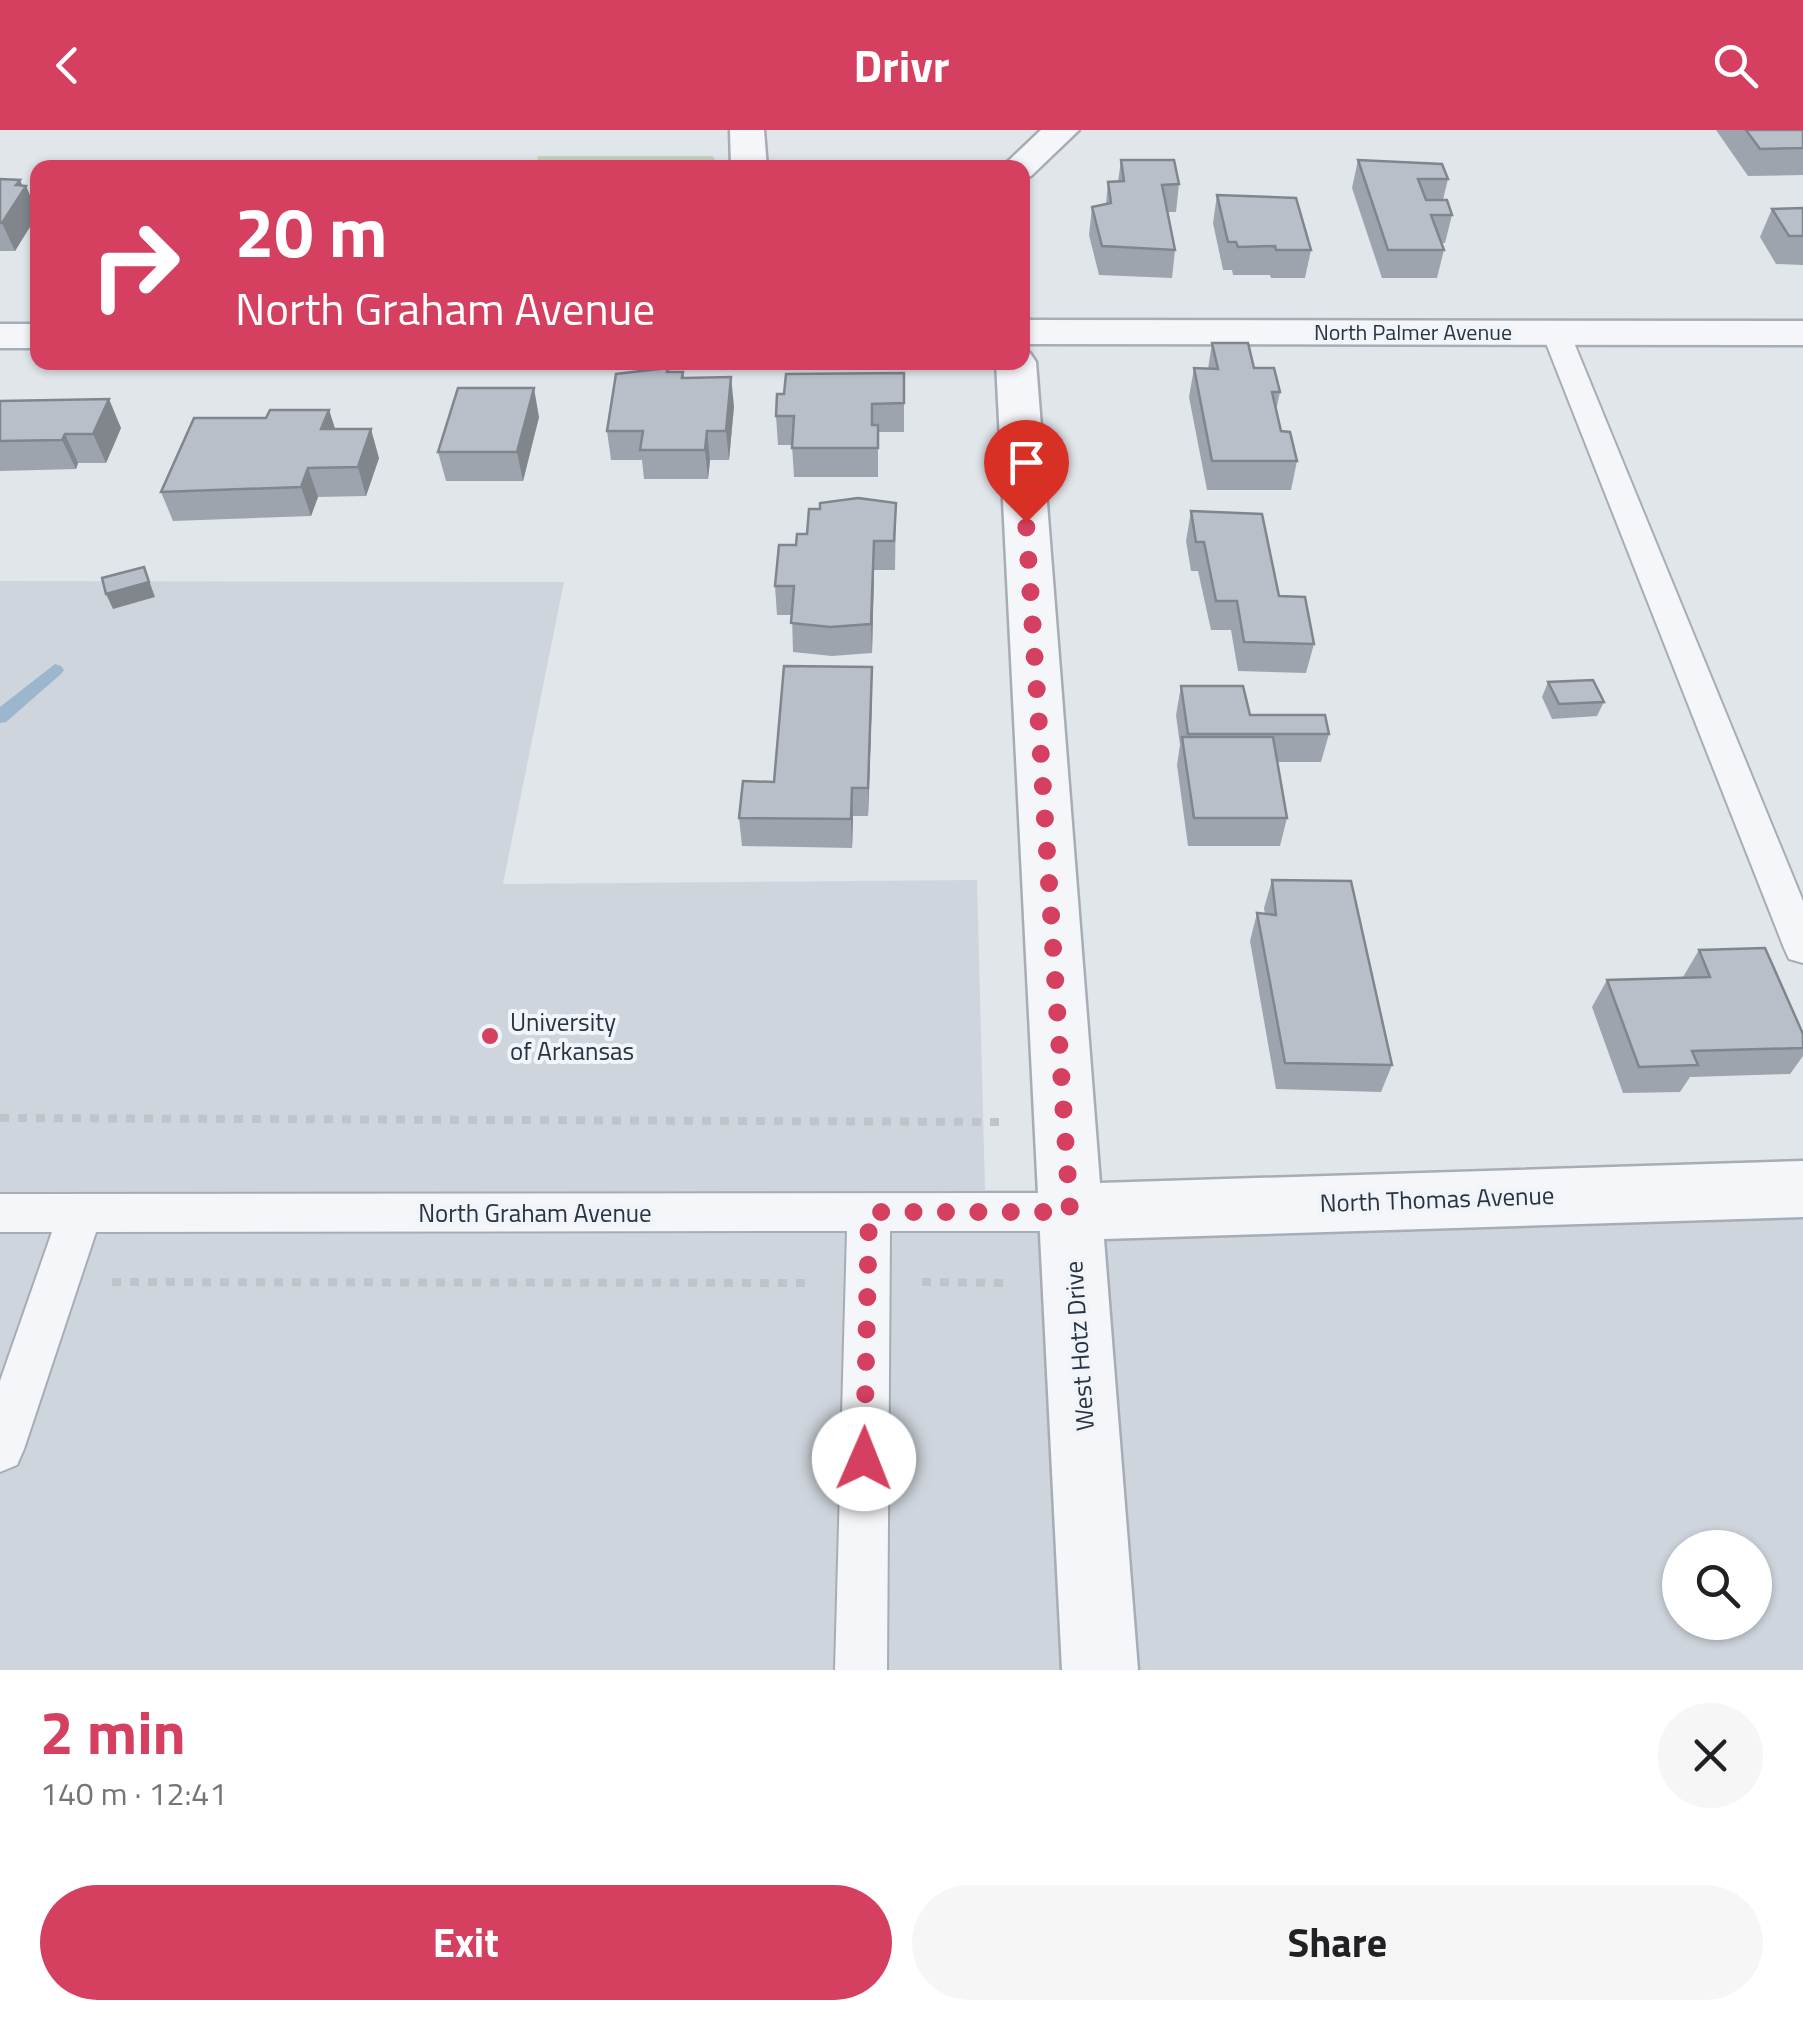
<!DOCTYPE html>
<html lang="en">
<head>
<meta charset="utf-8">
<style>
  body { margin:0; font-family:"Titillium Web",sans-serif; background:#f6f6f6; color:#202124; height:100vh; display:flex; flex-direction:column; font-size:38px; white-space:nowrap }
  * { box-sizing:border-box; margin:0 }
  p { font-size:32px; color:#757577 }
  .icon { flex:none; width:55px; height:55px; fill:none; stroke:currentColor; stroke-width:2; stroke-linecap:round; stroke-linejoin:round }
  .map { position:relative; height:1540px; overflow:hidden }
  .drawer { display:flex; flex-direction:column; background:#fff; flex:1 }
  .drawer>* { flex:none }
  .top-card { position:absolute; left:30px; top:30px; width:1000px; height:210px; border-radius:20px; box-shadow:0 2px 8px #0004; background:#d64060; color:#fff; overflow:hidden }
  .controls { position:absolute; left:1662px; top:1400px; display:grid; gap:20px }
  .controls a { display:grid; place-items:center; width:110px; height:110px; border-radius:50%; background:#fff; box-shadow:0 2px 8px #0004; font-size:50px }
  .pin { position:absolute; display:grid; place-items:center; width:85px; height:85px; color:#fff; margin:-102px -42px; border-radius:50% 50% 50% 0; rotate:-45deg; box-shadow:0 0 10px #0007 }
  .pin .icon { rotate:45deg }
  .me { position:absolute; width:110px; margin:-55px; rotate:1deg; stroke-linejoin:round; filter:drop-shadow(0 0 8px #0008) }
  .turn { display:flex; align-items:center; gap:35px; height:210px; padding:0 40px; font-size:45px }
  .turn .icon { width:130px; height:130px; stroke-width:2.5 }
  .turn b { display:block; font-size:70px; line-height:85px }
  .round { display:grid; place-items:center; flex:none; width:105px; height:105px; border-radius:52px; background:#f6f6f6 }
  .overview { display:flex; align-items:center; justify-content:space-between; height:170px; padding:0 40px }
  h1 { font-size:60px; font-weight:700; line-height:75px; color:#d64060 }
  .primary-button { display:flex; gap:20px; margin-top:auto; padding:20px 40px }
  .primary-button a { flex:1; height:115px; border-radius:60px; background:#d64060; color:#fff; font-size:40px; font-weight:700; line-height:115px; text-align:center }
  .primary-button a+a { background:#f6f6f6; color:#202124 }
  header { display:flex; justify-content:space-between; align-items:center; height:130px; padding:0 40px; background:#d64060; color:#fff; font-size:45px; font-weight:700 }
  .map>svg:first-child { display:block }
</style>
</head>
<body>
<header><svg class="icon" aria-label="back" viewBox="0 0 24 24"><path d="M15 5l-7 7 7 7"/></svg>Drivr<svg class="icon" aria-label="search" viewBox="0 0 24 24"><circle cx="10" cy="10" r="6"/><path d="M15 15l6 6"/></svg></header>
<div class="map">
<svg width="1803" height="1540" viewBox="0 0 1803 1540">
  <rect width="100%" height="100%" fill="#e1e6eb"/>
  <path fill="#cfd5dd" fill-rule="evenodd" d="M0,451L564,452L503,754L977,750L985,1060L1803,1059V1540H0ZM1680,1418H1755V1492H1680Z"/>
  <polygon fill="#c8d5c2" points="538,26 713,26 718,37 536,37"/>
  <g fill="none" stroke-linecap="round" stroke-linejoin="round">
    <polygon fill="#9bb6cd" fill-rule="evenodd" points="55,534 61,536 64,540 61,544 6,592 0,593 0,577"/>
    <g stroke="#a6adb6" stroke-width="4">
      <g id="lane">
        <polygon points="1556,195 1570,203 1803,771 1803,833 1789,829 1784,818 1542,203"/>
        <polygon points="1070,1063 1085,1068 1092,1082 1085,1096 1070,1101 890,1101 887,1540 835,1540 847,1101 96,1102 24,1319 17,1335 0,1342 0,1251 52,1102 0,1102 0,1064"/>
      </g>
    </g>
    <g stroke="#a6adb6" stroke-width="5">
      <g id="street">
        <polygon points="730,0 764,0 767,38 731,38"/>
        <polygon points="1041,0 1079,0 1031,46 1022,48 1022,38 1001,38"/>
        <polygon points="1022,190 1803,191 1803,215 1022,214"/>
        <rect x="0" y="194" width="38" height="24"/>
        <polygon points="1022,221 1030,223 1036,232 1100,1053 1803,1031 1803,1087 1104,1109 1138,1540 1062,1540 996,232 1022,232"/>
      </g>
    </g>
    <g stroke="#c0c4ca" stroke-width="8" stroke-dasharray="9 9" stroke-linecap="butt">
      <polyline points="0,988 1004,992"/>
      <polyline points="112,1152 814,1153"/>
      <polyline points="922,1152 1009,1153"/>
    </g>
    <use href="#lane" fill="#f5f6f9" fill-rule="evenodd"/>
    <use href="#street" fill="#f5f6f9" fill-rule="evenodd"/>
  </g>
  <g fill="#9ea4ad">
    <polygon points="1716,0 1803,0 1803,45 1748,46"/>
    <polygon points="1121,30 1179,54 1176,82 1168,82 1175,120 1172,148 1099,145 1089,105 1092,77 1106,74 1108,52 1118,52"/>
    <polygon points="1358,30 1448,49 1443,70 1452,85 1445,113 1442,113 1444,120 1437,148 1382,148 1352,58"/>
    <polygon points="0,49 22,56 38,83 15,121 0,121"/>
    <polygon points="1217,65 1311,120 1305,148 1271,148 1270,145 1233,145 1232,140 1223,140 1213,93"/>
    <polygon points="1803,78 1803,135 1776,134 1760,107 1772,79"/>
    <polygon points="1212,213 1254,238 1280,262 1276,281 1281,301 1297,331 1291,360 1207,360 1189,267 1194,238 1208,239"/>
    <polygon points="668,238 669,242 683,242 684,248 734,276 729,330 710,330 708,349 644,349 642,330 611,330 607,301"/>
    <polygon points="904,243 904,302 878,302 878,347 794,347 792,315 778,315 776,286 784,264"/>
    <polygon points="0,271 121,298 106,333 78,333 76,339 0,341"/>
    <polygon points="329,280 335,299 379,328 366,366 318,367 311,386 173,391 161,362 266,288"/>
    <polygon points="539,287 523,351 446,351 438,322"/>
    <polygon points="896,373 895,440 874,440 872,523 832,526 793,522 792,485 777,485 775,456 796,415 807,404 820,379"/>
    <polygon points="1191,381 1279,466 1314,514 1306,543 1238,541 1231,500 1211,500 1198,441 1191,441 1186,411"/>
    <polygon points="1548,552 1604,572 1597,586 1552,589 1542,567"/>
    <polygon points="1181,556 1250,585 1329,604 1321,632 1277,632 1287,688 1280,716 1188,716 1177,635 1180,615 1176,585"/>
    <polygon points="872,566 868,686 853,686 852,718 742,716 739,688 774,652"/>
    <polygon points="1272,750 1392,935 1381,962 1276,959 1250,811 1257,783 1265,784 1264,778"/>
    <polygon points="1699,820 1803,904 1803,926 1790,944 1690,947 1680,962 1623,963 1592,877 1607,850 1683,847"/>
  </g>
  <g fill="#81868d">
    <polygon points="20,50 24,59 26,56 38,84 15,121 2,93"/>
    <polygon points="731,247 734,276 729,330 726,301"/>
    <polygon points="534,258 539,287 523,351 517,322"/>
    <polygon points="109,269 121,298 106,333 93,304"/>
    <polygon points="329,280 338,308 321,299"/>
    <polygon points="371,299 379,328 366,366 358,337"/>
    <polygon points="707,301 710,330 708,349 705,320"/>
    <polygon points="65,304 78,333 76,339 62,310"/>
    <polygon points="308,338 318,367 311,386 301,357"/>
    <polygon points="874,411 874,440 872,523 871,494"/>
    <polygon points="144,437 155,467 113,479 106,464"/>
    <polygon points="872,537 872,566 868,686 868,658"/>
    <polygon points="852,658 853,686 852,718 851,689"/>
  </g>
  <g fill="#b8bfc9" stroke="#81868d" stroke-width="2.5">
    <polygon points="1746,0 1803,0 1803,18 1760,19"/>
    <polygon points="1121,30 1174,30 1179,54 1162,55 1175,120 1102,116 1092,77 1111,73 1108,52 1124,51"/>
    <polygon points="1358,30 1442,34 1448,49 1418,49 1426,70 1447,70 1452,85 1431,85 1444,120 1388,120"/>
    <polygon points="0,49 20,50 16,55 26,56 2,93 0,93"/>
    <polygon points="1217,65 1296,68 1311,120 1276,120 1275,116 1238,117 1236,112 1228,112"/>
    <polygon points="1803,78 1803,106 1789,106 1772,79"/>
    <polygon points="1212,213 1248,213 1254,238 1274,238 1280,262 1272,262 1281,301 1290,302 1297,331 1212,331 1194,238 1218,239"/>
    <polygon points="668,238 667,242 683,242 682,248 731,247 726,301 707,301 705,320 640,320 643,301 607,301 616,244"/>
    <polygon points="904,243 904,273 872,274 872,295 878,295 878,318 792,318 794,286 776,286 777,264 784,264 786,244"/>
    <polygon points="458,258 534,258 517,322 438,322"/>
    <polygon points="109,269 93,304 65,304 62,310 0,311 0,271"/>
    <polygon points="270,280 329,280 321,299 371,299 358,337 308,338 301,357 161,362 194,288 266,288"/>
    <polygon points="858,368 896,373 894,411 874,411 871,494 830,497 791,493 794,456 775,456 779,415 796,415 797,404 807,404 809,379 820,379 820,373"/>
    <polygon points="1191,381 1262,384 1279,466 1305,467 1314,514 1244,512 1237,471 1216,471 1204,412 1196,412"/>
    <polygon points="144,437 149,452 106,464 102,448"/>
    <polygon points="784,536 872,537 868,658 852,658 851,689 739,688 743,651 774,652"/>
    <polygon points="1593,550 1604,572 1559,574 1548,552"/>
    <polygon points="1181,556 1243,556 1250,585 1325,585 1329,604 1188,604"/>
    <polygon points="1182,607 1273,607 1287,688 1194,688"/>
    <polygon points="1272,750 1351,751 1392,935 1285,933 1257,783 1276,785"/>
    <polygon points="1765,818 1803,904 1803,918 1692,921 1698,935 1639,937 1607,850 1710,847 1699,820"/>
  </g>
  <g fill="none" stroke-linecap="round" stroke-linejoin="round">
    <polyline stroke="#d64060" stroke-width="18" stroke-dasharray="0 32.4" points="864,1329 869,1082 1070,1082 1026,392"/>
  </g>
  <circle fill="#d64060" stroke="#f1f4f8" stroke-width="4" cx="490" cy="906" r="10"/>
  <g text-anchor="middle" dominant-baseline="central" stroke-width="8" stroke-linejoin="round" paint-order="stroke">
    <g font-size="22" fill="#283444" stroke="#f1f4f8">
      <text x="1413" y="202">North Palmer Avenue</text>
    </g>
    <g font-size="25" fill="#283444" stroke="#f1f4f8" text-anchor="start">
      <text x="510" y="892">University<tspan x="510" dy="29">of Arkansas</tspan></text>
    </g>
    <g font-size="25" fill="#283444" stroke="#f1f4f8">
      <text transform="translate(1437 1069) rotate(-2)">North Thomas Avenue</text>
      <text x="535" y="1083">North Graham Avenue</text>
      <text transform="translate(1079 1216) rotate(-94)">West Hotz Drive</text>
    </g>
  </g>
</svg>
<div class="controls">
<a><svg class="icon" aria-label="search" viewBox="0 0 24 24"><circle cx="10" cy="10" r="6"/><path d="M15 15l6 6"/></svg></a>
</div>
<div class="pin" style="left:1026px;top:392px;background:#d93025"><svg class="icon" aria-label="arrive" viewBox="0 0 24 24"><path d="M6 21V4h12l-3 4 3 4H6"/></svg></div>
<svg class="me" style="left:864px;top:1329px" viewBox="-20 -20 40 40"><circle r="19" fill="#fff"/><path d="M0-13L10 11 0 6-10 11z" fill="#d64060"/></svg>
<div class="top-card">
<div class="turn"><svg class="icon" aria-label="right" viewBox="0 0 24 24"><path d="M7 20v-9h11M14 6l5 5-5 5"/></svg><div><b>20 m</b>North Graham Avenue</div></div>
</div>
</div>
<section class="drawer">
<div class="overview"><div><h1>2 min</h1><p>140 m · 12:41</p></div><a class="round"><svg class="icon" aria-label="close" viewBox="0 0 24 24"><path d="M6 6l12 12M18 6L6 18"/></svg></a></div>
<div class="primary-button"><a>Exit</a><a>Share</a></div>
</section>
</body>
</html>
